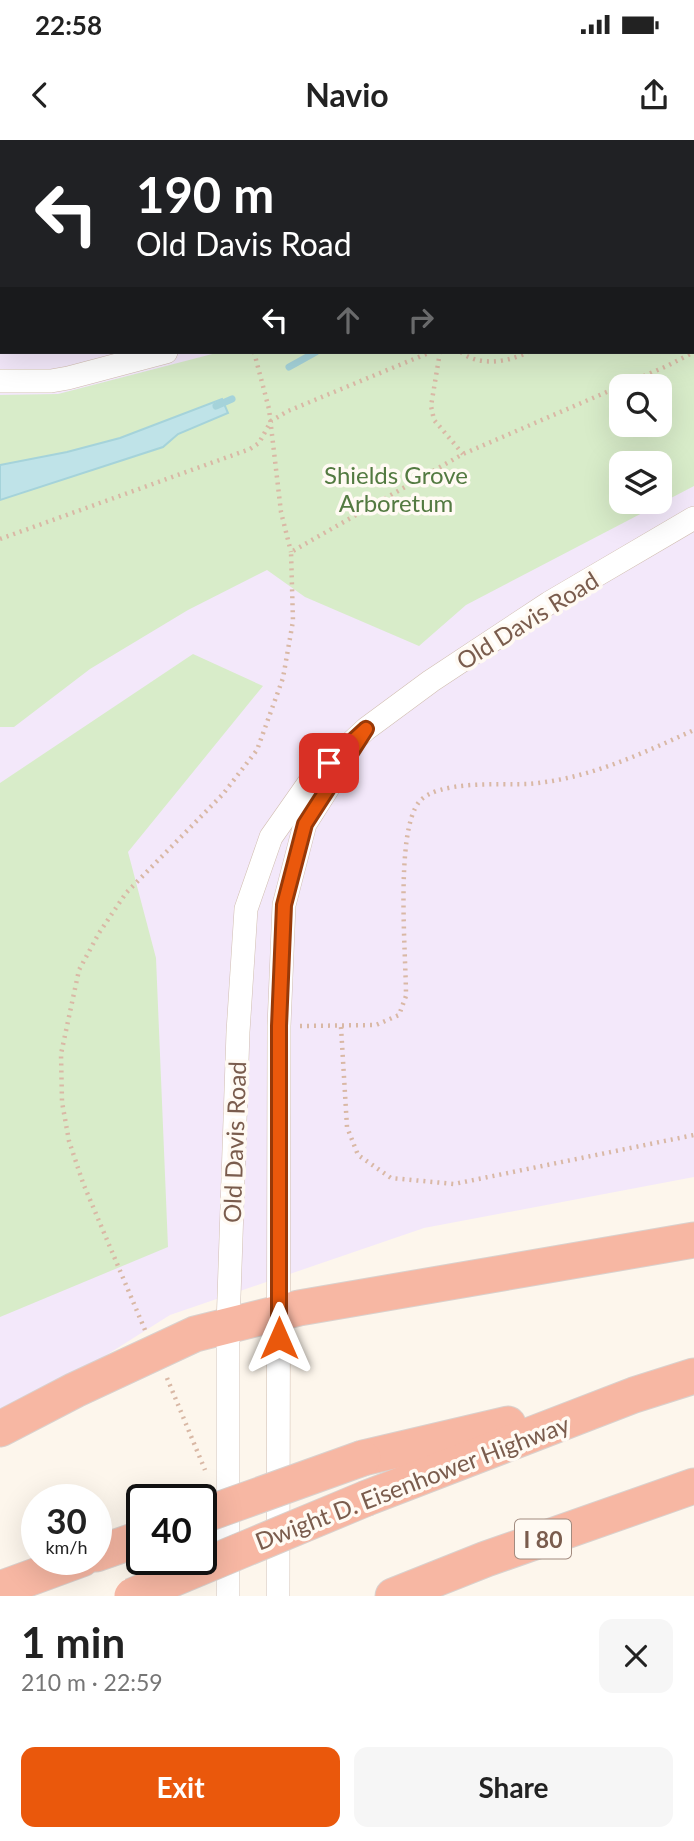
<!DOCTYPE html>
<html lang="en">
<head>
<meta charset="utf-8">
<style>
  body { margin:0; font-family:Lato,sans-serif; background:#f6f6f6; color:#222; height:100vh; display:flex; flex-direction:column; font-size:26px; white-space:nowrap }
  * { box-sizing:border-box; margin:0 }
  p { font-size:23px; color:#767676 }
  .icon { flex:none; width:38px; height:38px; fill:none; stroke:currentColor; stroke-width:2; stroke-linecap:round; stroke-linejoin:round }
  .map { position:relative; height:1456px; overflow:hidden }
  .drawer { display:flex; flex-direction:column; background:#fff; flex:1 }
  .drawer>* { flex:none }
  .banner { position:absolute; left:0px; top:0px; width:695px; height:214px; box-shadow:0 7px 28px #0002; background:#202124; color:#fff; overflow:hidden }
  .tools { position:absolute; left:609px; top:234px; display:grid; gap:14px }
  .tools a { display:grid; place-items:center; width:63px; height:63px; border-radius:14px; background:#fff; box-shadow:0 7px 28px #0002; font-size:35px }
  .speed { position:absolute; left:21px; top:1344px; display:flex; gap:14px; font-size:35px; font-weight:700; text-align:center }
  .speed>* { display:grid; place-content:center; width:91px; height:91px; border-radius:50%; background:#fff; box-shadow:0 7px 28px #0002; line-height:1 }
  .speed small { font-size:18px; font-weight:400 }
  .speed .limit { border:4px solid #111; border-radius:10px; background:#fff; color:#111 }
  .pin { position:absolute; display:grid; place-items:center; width:60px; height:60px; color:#fff; margin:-30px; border-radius:14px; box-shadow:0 4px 10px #0006 }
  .me { position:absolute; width:77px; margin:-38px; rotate:0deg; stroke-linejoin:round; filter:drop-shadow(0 0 5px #0008) }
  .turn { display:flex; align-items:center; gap:24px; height:147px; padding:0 21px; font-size:32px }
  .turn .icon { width:91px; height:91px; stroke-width:2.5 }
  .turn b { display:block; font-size:49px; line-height:60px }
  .lanes { display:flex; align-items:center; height:66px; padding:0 21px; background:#0003; justify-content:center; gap:35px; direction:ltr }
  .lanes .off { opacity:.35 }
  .round { display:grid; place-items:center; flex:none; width:74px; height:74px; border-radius:14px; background:#f6f6f6 }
  .overview { display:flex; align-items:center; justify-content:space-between; height:119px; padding:0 21px }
  h1 { font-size:42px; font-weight:700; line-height:52px }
  .cta { display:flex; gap:14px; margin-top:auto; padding:14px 21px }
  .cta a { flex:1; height:80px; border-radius:14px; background:#ea580c; color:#fff; font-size:28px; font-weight:700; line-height:80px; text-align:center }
  .cta a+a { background:#f6f6f6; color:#222 }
  .status { display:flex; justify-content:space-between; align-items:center; height:49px; padding:0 35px; background:#fff; direction:ltr }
  .status svg { height:19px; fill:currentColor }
  header { display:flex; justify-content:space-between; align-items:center; height:91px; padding:0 21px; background:#fff; font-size:32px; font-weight:700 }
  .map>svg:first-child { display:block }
</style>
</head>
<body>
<div class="status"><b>22:58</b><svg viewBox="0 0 49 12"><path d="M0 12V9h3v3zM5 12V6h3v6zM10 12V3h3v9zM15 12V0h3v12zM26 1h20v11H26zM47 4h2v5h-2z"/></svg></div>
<header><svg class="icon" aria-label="back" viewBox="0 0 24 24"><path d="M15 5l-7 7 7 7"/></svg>Navio<svg class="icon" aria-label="share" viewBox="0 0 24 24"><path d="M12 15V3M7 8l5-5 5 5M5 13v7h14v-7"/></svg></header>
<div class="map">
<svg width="694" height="1456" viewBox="0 0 694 1456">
  <rect width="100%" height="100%" fill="#fdf6ec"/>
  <path fill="#f3e8fa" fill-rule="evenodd" d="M0,0H694V1037L424,1088L170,1175L0,1282ZM2,2H693V212H2ZM621,247H660V285H621ZM621,324H660V362H621Z"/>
  <g fill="#d8ecc9" fill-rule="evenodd">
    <path d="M557,0H694V346L466,465L419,506L305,457L267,430L188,470L90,529L14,587H0V255L58,254L220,212H693V2H553ZM621,247H660V285H621ZM621,324H660V362H621Z"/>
    <polygon points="193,514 263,546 128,712 156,818 168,1107 0,1177 0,643"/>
  </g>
  <polygon fill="#bfe3e8" stroke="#a5d3da" stroke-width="2" points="222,259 228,273 178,294 163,307 0,360 0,325 67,312 120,298"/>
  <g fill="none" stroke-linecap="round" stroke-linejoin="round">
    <g stroke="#a5d3da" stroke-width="7">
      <polyline points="693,29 694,28"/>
      <polyline points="289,227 316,212"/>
      <polyline points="216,266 232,259"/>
    </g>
    <g stroke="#d1beb0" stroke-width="24">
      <g id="minor">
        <polyline points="332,0 332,2"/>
        <polyline points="0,241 51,241 68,238 166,212"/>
        <polyline points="228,1456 228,1186 238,892 246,769 271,697 311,640 366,589 431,541 549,463 694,378"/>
        <polyline points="278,1456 279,886 284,765 305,684 347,618"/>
      </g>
    </g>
    <g stroke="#dad1cd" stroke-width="37">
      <g id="highway">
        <polyline points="0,1289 75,1250 195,1194 299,1168 694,1100"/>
        <polyline points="363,1318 508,1284"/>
        <polyline points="367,1358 634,1255 694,1236"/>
        <polyline points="96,1414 142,1398"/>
        <polyline points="0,1449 82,1419"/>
        <polyline points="393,1456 486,1419 694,1346"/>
      </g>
    </g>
    <g stroke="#d9b8a5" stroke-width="4.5" stroke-dasharray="2 5" stroke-linecap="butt">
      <polyline points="646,2 651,0"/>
      <polyline points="693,79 694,79"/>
      <polyline points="693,89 694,89"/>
      <polyline points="254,212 269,269 281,372 291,412"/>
      <polyline points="440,212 431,266 434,280 463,314"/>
      <path d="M461,212C479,227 509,222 528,212"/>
      <polyline points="0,399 250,309 259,303 271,281 288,271 431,212"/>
      <path d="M300,886L376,885L399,875L406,856C406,814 395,692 419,662C437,640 501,645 527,644C586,640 641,614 694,590"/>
      <polyline points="341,887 347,987 358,1015 391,1038 454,1044 694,995"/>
      <polyline points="145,1190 83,1043 69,1001 62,962 61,914 79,830 99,793 126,753 223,654 257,610 283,538 293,481 291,412 463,314 667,226 694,212"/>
      <polyline points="167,1238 205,1330"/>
    </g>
    <use href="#minor" stroke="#fff" stroke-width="23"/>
    <use href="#highway" stroke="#f7b7a3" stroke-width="35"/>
    <g stroke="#dad1cd" stroke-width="37" stroke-linecap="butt">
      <g id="highway-bridge">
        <polyline points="201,1376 363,1318"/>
        <polyline points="132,1456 367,1358"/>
      </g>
    </g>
    <use href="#highway-bridge" stroke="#f7b7a3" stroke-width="35"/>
  </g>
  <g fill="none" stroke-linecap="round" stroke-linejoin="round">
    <g stroke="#983908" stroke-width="18">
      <polyline id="route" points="279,1198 279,886 284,765 305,684 366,589 329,623"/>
    </g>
    <use href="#route" stroke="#ea580c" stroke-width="12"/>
  </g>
  <g text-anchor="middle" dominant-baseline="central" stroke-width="7" stroke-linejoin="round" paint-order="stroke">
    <rect fill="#fffaf3" stroke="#a28b7f" stroke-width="2" x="515" y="1379.5" width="56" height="39" rx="5"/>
    <g font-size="23" font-weight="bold" fill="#7a5c4d">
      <text x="543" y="1399">I 80</text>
    </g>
    <g font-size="24" fill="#537a41" stroke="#fffaf3">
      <text x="396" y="334">Shields Grove<tspan x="396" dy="28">Arboretum</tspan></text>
    </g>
    <g font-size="24" fill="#7a5c4d" stroke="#fffaf3">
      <text transform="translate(527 480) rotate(-32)">Old Davis Road</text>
      <text transform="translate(234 1002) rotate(-88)">Old Davis Road</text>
      <text transform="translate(412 1342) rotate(-21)">Dwight D. Eisenhower Highway</text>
    </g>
  </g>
</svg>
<div class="tools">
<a><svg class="icon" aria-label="search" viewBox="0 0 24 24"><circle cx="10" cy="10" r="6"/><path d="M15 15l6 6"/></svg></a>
<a><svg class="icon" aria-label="layers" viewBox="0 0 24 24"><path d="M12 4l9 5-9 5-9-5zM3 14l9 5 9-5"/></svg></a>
</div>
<div class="speed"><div>30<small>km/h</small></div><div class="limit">40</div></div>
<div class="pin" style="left:329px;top:623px;background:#d93025"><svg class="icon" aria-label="arrive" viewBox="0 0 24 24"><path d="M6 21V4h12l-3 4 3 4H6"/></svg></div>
<svg class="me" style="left:279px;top:1198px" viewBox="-20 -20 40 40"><path d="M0-17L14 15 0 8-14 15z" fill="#ea580c" stroke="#fff" stroke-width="4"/></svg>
<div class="banner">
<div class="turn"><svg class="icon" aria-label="left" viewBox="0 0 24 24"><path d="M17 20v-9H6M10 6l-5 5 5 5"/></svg><div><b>190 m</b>Old Davis Road</div></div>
<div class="lanes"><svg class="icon" aria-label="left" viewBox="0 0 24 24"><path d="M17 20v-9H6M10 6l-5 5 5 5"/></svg><svg class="icon off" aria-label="ahead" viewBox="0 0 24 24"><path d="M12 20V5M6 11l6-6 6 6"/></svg><svg class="icon off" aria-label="right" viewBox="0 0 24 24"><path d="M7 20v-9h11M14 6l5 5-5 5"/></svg></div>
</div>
</div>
<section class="drawer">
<div class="overview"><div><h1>1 min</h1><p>210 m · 22:59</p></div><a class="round"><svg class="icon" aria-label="close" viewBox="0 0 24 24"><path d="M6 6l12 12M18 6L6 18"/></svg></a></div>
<div class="cta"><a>Exit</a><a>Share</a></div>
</section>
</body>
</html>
